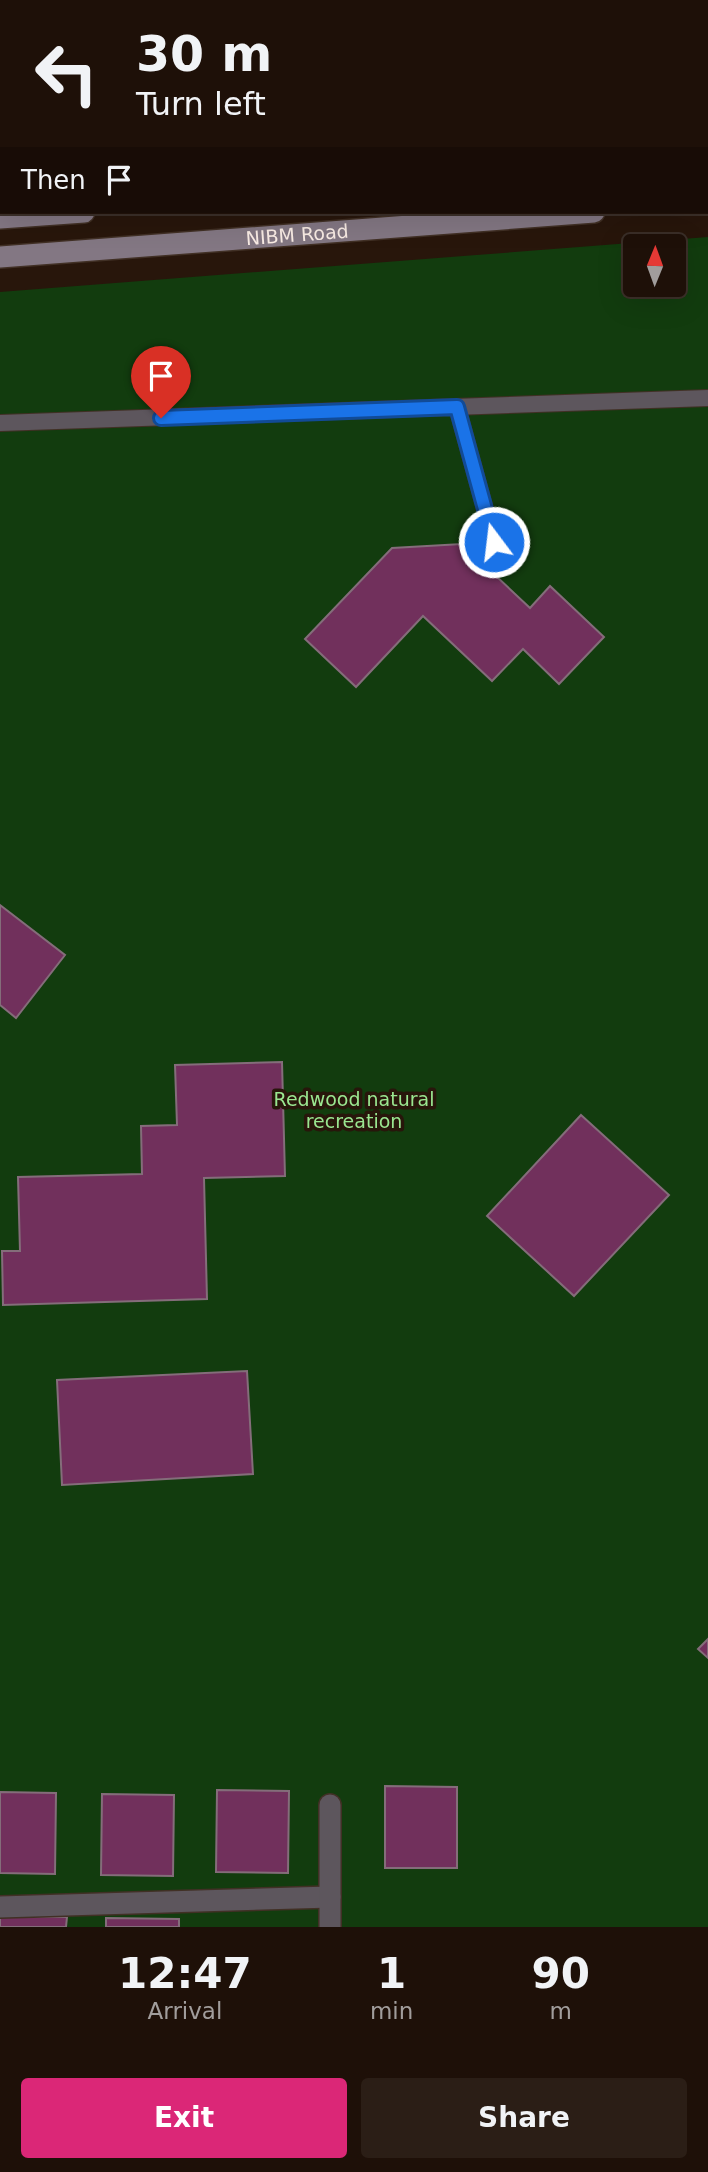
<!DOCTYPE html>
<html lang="en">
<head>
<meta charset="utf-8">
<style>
  body { margin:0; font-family:"DejaVu Sans",sans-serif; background:#2b1e16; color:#f1f3f6; height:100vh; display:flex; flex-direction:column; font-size:26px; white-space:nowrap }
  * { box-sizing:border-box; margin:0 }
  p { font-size:23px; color:#a19d9c }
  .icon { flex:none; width:38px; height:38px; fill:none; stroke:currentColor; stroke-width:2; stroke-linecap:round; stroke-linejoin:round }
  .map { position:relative; height:1927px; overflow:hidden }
  .drawer { display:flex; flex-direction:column; background:#1e1008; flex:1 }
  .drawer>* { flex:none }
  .guide { position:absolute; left:0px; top:0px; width:709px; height:214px; box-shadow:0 7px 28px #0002,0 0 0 2px #3c3029; background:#1e1008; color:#f1f3f6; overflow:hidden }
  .needle { width:46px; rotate:1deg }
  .fabs { position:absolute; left:623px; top:234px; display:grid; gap:14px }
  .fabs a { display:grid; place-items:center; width:63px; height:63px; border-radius:7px; background:#1e1008; box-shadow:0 7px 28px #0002,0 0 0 2px #3c3029; font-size:35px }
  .pin { position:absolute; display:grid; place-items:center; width:60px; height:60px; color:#fff; margin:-72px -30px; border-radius:50% 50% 50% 0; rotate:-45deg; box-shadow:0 0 7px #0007 }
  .pin .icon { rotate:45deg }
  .me { position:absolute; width:77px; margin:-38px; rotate:345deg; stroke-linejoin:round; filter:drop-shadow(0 0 5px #0008) }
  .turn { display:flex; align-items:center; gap:24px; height:147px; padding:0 21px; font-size:32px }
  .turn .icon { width:91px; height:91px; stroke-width:2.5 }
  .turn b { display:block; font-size:49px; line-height:60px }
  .then { display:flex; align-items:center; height:66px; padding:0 21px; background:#0003; gap:14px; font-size:26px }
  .eta { display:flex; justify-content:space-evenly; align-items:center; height:119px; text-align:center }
  .eta b { font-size:42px; font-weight:700; line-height:49px }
  .action { display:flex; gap:14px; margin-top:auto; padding:14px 21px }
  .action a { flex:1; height:80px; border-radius:7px; background:#db2777; color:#fff; font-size:28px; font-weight:700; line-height:80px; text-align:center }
  .action a+a { background:#2b1e16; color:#f1f3f6 }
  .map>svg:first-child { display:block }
</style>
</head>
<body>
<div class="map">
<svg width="708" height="1927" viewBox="0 0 708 1927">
  <rect width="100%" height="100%" fill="#28160b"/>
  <path fill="#123c0e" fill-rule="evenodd" d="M708,237V1927H0V292ZM635,247H674V285H635Z"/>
  <g fill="#71305c" stroke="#846d7a" stroke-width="2">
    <polygon points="360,0 385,0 385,2 358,2"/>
    <polygon points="422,0 453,0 453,2 418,2"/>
    <polygon points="515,0 553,0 553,2 516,2"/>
    <polygon points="631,0 699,0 700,2 632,2"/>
    <polygon points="2,29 2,151 0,151 0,30"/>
    <polygon points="462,544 530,608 550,586 604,637 559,684 523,649 492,681 423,616 356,687 305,639 392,548"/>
    <polygon points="0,905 65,955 16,1018 0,1005"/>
    <polygon points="282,1062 285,1176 204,1178 207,1299 3,1305 2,1251 20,1251 18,1177 142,1174 141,1126 177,1125 175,1065"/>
    <polygon points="581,1115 669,1195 574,1296 487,1216"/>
    <polygon points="247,1371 253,1474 62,1485 57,1380"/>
    <polygon points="708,1639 708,1658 698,1649"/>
    <polygon points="385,1786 457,1787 457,1868 385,1868"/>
    <polygon points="217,1790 289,1791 288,1873 216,1872"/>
    <polygon points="0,1792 56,1793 55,1874 0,1873"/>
    <polygon points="102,1794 174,1795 173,1876 101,1875"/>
    <polygon points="0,1916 67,1917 66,1927 0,1927"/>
    <polygon points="106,1918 179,1919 179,1927 106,1927"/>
  </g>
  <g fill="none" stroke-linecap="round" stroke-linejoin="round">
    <g stroke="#413025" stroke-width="18">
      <g id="lane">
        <polyline points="457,407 494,542"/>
        <polyline points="0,423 708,398"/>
      </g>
    </g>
    <g stroke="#413025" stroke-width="24">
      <g id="street">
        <polyline points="0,1907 330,1897"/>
        <polyline points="330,1927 330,1805"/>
      </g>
    </g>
    <g stroke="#413025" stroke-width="24">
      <g id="secondary">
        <polyline points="707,164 708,164"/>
        <polyline points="707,203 708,203"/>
        <polyline points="0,218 84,212"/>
        <path id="s1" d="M0,257L594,212"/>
      </g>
    </g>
    <use href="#lane" stroke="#5d565d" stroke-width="16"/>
    <use href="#street" stroke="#5d565d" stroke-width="21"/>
    <use href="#secondary" stroke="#837783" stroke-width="21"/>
  </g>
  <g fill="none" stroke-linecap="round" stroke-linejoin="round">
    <g stroke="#114b97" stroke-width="18">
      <polyline id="route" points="161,418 457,407 494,542"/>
    </g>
    <use href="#route" stroke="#1a73e8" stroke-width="12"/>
  </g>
  <g text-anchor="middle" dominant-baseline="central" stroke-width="7" stroke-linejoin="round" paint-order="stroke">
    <g font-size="19" fill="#f8ebe4" stroke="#28160b">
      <text stroke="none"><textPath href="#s1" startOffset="298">NIBM Road</textPath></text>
    </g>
    <g font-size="19" fill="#9ae690" stroke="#28160b">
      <text x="354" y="1099">Redwood natural<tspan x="354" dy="22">recreation</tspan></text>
    </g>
  </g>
</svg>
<div class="fabs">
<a><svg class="needle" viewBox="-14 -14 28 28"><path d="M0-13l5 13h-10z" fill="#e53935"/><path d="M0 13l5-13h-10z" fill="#a19d9c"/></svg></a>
</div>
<div class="pin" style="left:161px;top:418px;background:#d93025"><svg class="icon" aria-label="arrive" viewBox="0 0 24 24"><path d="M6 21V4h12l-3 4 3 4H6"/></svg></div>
<svg class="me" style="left:494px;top:542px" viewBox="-20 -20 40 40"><circle r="17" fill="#1a73e8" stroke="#fff" stroke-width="3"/><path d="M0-11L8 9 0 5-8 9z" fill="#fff"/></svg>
<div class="guide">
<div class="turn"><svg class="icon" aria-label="left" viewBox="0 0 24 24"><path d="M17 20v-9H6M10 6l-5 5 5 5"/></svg><div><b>30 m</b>Turn left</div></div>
<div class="then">Then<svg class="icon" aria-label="arrive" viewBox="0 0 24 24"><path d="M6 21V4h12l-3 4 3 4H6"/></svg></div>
</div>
</div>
<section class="drawer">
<div class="eta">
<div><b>12:47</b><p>Arrival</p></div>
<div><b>1</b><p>min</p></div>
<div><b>90</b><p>m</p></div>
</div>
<div class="action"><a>Exit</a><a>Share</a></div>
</section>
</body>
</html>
